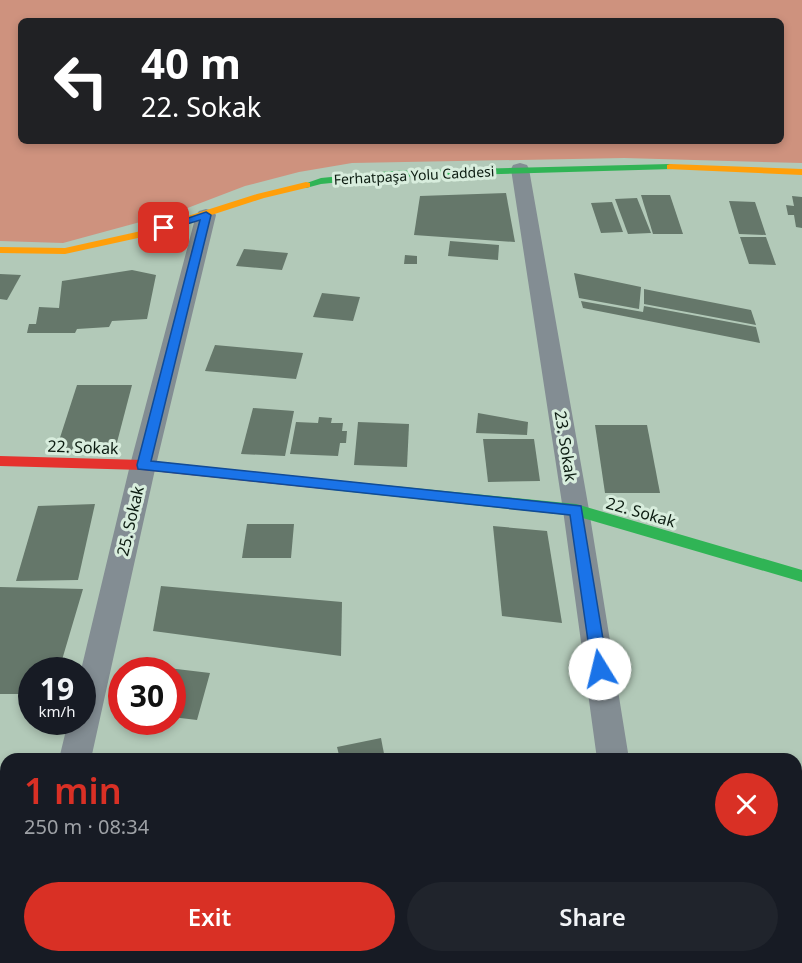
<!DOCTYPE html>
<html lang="en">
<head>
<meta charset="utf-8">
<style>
  body { margin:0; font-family:"Noto Sans",sans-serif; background:#20242c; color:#f1f3f6; height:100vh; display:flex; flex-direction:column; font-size:22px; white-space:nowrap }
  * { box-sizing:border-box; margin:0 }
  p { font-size:20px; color:#9ea1a6 }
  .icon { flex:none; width:33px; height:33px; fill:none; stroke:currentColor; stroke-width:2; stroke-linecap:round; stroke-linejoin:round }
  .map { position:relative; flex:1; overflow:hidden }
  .details { position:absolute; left:0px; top:753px; width:802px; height:210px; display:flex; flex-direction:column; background:#171b24; border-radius:18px 18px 0 0; box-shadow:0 3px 9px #0003 }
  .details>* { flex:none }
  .top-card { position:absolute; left:18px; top:18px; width:766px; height:126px; border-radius:9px; box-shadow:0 3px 9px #0003; background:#202124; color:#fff; overflow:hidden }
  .speed { position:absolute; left:18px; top:657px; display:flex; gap:12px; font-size:30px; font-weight:700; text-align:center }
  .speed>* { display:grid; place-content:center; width:78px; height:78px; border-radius:50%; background:#171b24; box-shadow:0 3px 9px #0003; line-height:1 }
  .speed small { font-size:15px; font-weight:400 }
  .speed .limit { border:9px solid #d22; background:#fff; color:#111 }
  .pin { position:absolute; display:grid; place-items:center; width:51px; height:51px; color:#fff; margin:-26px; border-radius:12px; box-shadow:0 3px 9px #0006 }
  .me { position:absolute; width:66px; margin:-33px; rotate:351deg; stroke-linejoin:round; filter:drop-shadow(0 0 4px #0008) }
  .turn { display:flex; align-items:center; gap:21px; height:126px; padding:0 24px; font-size:27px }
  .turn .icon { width:78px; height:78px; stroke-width:2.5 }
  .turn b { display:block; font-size:42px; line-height:51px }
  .round { display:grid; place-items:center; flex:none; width:63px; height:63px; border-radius:32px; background:#20242c }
  .headline { display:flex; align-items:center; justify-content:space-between; height:102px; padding:0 24px }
  h1 { font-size:36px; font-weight:600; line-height:45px; color:#d93025 }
  .primary-button { display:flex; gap:12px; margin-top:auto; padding:12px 24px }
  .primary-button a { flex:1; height:69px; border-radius:36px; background:#d93025; color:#fff; font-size:24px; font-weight:600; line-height:69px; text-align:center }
  .primary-button a+a { background:#20242c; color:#f1f3f6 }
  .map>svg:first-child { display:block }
</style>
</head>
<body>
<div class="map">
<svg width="802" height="963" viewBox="0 0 802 963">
  <rect width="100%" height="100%" fill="#b2c9b8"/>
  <path fill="#ce927e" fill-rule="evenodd" d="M0,0H802V163L624,158L352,163L299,172L245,186L177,212L63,243L0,241ZM21,21H782V141H21Z"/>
  <g fill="#65776a">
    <polygon points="506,193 515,242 414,235 420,196"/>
    <polygon points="641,195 670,195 683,234 653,234"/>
    <polygon points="792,196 802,197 802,228 796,227 794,215 788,215 786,205 794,206"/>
    <polygon points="637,198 651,233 628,234 615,199"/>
    <polygon points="729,201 755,202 766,235 739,234"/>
    <polygon points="612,202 623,232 601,233 591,203"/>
    <polygon points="740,237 766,237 776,265 749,264"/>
    <polygon points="450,241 499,245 498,260 448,256"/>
    <polygon points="244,249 288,253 282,270 236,266"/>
    <polygon points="405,255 417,256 417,264 404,264"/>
    <polygon points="132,270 156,275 147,319 112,321 109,327 77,329 75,333 27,333 29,324 36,324 39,307 59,308 62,281"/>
    <polygon points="574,273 641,287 639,309 579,298"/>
    <polygon points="0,274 21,275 7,300 0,299"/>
    <polygon points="644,289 751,310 756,325 644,304"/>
    <polygon points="322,293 360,297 353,321 313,317"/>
    <polygon points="581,301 643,312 644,306 756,327 760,343 583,308"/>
    <polygon points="215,345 303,353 296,379 205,371"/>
    <polygon points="77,385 132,385 115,450 56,450"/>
    <polygon points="253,408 294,411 285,456 241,454"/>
    <polygon points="478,413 528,422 527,435 476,433"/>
    <polygon points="319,417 332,418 331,423 343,423 342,431 347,431 346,443 340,443 338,456 290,454 296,422 318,423"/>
    <polygon points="358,422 409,424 407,467 354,465"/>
    <polygon points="595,425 647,425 660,493 605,493"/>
    <polygon points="483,439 534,439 540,481 488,482"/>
    <polygon points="95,504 78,580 16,581 38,506"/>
    <polygon points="247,524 294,524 291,558 242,558"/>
    <polygon points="493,526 547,531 562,623 502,616"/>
    <polygon points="161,586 342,602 341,656 153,631"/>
    <polygon points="0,587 83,589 59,670 32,670 32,694 0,694"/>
    <polygon points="143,665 210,673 197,720 172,717 172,670 142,670"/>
    <polygon points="381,738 385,759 340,759 337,747"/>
    <polygon points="444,754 492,757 492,759 444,759"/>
    <polygon points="481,958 575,958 575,963 482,963"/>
  </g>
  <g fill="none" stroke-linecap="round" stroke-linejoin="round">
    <g fill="#838d93" fill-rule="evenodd">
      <polygon points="520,163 527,165 529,169 589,510 629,759 597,759 563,510 511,169 513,165"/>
      <polygon points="206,209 213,211 216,215 156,465 91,759 59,759 68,722 82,722 82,670 81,670 130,465 196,215 199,211"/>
      <polygon points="12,957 48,957 46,963 10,963"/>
      <polygon points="625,957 661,957 662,963 626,963"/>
    </g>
    <g fill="#30b455" fill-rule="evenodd">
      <polygon points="670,164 673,165 673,169 392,177 321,184 306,188 301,185 321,178 392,171"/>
      <polygon points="333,480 576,504 802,570 802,582 576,516 333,490 328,489 326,485 328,481"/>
    </g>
    <g fill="#ff9f0a" fill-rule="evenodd">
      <polygon points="670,164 802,169 802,175 667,169 667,165"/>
      <polygon points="306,182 310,183 310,187 264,198 147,236 65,254 0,253 0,247 65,248 141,231 257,194"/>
    </g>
    <polygon fill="#e5322d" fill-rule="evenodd" points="0,456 143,460 333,480 338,481 340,485 338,489 333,490 143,470 0,466"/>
  </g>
  <polygon fill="#1a73e8" stroke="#114b97" stroke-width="1.5" points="206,212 211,215 151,461 581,506 608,669 605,674 600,676 594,674 592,669 570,515 138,469 137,465 200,220 164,231 159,228"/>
  <g text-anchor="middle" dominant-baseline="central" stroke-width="6" stroke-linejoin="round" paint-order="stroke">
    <g font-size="14" fill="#0b1b10" stroke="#d8eddd">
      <text transform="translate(414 175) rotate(-3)">Ferhatpaşa Yolu Caddesi</text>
    </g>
    <g font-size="16" fill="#0b1b10" stroke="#d8eddd">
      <text transform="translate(566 446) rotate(81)">23. Sokak</text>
      <text transform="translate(83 447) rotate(2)">22. Sokak</text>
      <text transform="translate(641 512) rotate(16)">22. Sokak</text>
      <text transform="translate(130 521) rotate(-77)">25. Sokak</text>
    </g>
  </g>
</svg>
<div class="speed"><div>19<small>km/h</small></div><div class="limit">30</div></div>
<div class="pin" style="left:164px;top:228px;background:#d93025"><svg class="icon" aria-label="arrive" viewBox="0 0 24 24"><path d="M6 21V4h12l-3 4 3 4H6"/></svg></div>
<svg class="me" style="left:600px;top:669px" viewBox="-20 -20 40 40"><circle r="19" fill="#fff"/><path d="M0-13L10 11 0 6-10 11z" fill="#1a73e8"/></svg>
<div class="top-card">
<div class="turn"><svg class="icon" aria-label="left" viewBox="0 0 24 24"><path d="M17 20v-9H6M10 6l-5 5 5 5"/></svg><div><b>40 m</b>22. Sokak</div></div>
</div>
<section class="details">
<div class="headline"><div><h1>1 min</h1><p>250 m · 08:34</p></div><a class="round" style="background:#d93025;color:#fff"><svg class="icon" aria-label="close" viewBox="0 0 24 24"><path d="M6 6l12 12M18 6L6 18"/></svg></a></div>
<div class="primary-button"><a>Exit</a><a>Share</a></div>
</section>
</div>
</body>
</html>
